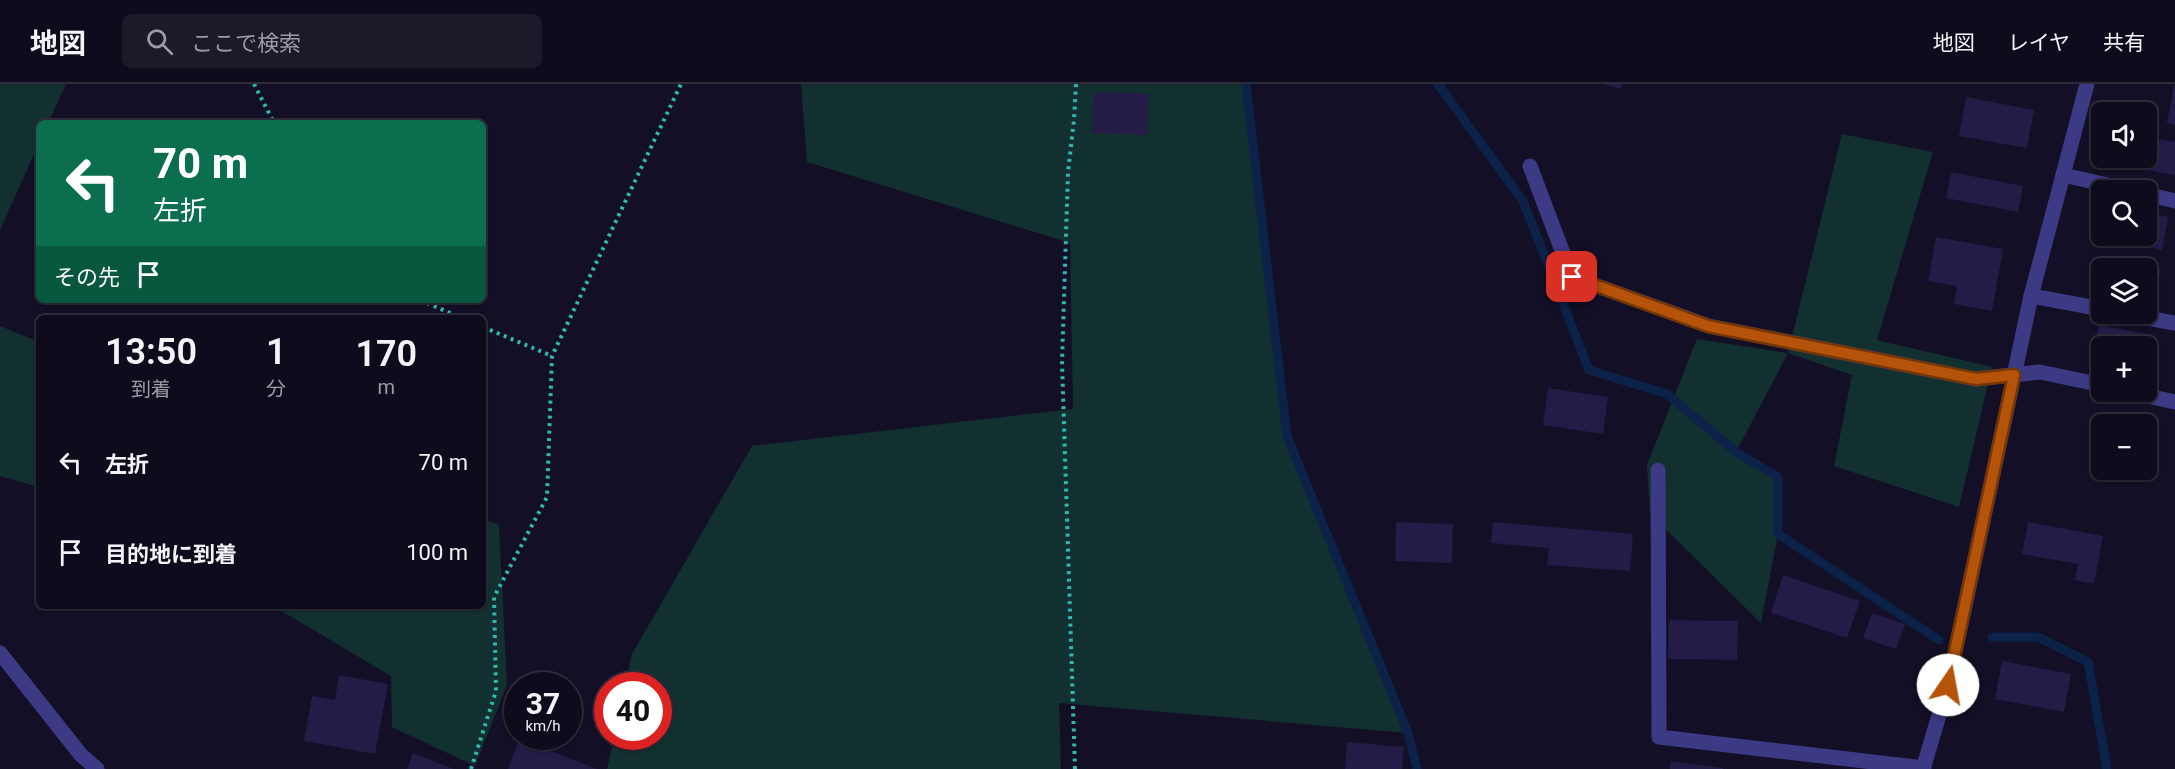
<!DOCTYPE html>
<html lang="ja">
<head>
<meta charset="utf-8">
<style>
  body { margin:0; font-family:Roboto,"Noto Sans JP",sans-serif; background:#1c1929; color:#f1f3f6; height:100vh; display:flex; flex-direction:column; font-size:22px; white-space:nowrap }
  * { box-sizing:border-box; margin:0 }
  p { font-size:20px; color:#9b9ba3 }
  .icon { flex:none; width:33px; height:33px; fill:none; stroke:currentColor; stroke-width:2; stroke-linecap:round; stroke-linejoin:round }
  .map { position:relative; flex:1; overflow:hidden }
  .drawer { position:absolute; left:36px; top:231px; width:450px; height:294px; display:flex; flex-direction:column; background:#0e0b1c; border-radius:9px; box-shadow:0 2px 4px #0004,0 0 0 2px #2e2b3b }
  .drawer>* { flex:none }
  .guide { position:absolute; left:36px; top:36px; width:450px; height:183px; border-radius:9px; box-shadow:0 2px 4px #0004,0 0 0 2px #2e2b3b; background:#0b6e4f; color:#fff; overflow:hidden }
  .fabs { position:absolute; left:2091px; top:18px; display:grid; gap:12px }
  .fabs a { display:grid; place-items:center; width:66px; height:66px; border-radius:9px; background:#0e0b1c; box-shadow:0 2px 4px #0004,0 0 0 2px #2e2b3b; font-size:30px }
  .speed { position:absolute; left:504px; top:588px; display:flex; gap:12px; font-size:30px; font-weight:700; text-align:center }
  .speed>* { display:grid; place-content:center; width:78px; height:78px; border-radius:50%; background:#0e0b1c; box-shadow:0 2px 4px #0004,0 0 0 2px #2e2b3b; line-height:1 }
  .speed small { font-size:15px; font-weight:400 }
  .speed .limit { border:9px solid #d22; background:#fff; color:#111 }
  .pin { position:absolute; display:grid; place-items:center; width:51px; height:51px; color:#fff; margin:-26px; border-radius:12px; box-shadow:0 3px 9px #0006 }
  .me { position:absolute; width:66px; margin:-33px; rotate:12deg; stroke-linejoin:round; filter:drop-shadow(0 0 4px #0008) }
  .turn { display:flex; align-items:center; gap:21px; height:126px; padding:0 18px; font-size:27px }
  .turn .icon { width:78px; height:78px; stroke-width:2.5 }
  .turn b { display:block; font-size:42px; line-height:51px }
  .then { display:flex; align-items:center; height:57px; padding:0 18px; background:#0003; gap:12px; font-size:22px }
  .eta { display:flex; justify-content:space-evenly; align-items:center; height:102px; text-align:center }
  .eta b { font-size:36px; font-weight:600; line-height:42px }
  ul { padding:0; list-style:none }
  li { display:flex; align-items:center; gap:18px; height:90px; padding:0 18px }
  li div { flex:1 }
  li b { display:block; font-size:22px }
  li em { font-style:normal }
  header { display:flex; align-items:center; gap:36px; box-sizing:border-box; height:84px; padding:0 30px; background:#0e0b1c; border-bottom:2px solid #2e2b3b }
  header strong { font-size:28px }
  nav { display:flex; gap:33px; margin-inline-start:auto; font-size:21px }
  .search { width:420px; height:54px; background:#1c1929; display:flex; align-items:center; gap:15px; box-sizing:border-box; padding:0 21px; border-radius:9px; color:#9b9ba3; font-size:22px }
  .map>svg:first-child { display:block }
</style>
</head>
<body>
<header>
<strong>地図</strong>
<div class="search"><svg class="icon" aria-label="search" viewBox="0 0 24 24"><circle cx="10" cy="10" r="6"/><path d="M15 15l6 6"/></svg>ここで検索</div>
<nav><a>地図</a><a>レイヤ</a><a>共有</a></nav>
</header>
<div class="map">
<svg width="2175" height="685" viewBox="0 0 2175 685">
  <rect width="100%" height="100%" fill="#130f26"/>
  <g fill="#12302f">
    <polygon points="0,0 66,0 48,39 39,39 39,59 0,146"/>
    <polygon points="801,0 1246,0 1287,352 1408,649 1059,619 1061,685 607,685 614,653 658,652 658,602 625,601 632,570 752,362 1073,325 1070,159 807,78"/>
    <polygon points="1842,50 1933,68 1877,256 1992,283 1959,423 1834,382 1852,291 1788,269 1736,368 1778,393 1778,450 1761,539 1650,430 1647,381 1697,255 1788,269"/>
    <polygon points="0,242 39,258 39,403 0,392"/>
    <polygon points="483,435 499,441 507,601 475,682 392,643 391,592 273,522 483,522"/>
  </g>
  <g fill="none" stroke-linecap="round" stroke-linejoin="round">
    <g stroke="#0c2248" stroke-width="9">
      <polyline points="1246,0 1287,352 1408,649 1417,685"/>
      <polyline points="1438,0 1523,117 1589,286 1667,310 1736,368 1778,393 1778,450 1939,556"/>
      <polyline points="1992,553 2038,553 2088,578 2107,685"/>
    </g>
  </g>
  <g fill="#241b47">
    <polygon points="1603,0 1622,0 1621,5"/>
    <polygon points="2174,1 2175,1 2175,41 2167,39"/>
    <polygon points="1094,8 1149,10 1147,51 1092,49"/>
    <polygon points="1966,13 2034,26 2027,64 1959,52"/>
    <polygon points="2152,54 2175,58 2175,91 2146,86"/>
    <polygon points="1951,88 2023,102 2018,128 1946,114"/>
    <polygon points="2146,129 2168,133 2162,166 2119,157 2120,152 2146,152"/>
    <polygon points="1936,153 2003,165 1992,227 1954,220 1957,202 1928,197"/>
    <polygon points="2110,176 2161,185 2155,217 2146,215 2146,184 2108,184"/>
    <polygon points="2099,241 2146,250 2144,262 2102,262 2102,281 2092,279"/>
    <polygon points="1548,304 1608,313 1603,350 1543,341"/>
    <polygon points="1396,438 1453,440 1452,479 1395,477"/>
    <polygon points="1493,438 1633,450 1630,487 1547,481 1549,464 1491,459"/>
    <polygon points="2028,438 2103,452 2094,500 2075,496 2078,480 2022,470"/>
    <polygon points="1783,491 1860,517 1847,554 1771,529"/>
    <polygon points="1872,529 1905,540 1896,565 1863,554"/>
    <polygon points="1669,536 1738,537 1737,576 1668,575"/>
    <polygon points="2002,577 2071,590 2064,628 1995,615"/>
    <polygon points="339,591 388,600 375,670 304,657 312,612 335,616"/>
    <polygon points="519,655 597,685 508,685"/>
    <polygon points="1347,658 1404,663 1402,685 1345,685"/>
    <polygon points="413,669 454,685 407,685"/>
    <polygon points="1671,677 1723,684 1723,685 1670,685"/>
  </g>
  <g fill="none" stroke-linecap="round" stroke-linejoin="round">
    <g stroke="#2fb8b0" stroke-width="4" stroke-dasharray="3 4.5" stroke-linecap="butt">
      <polyline points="254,0 274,39"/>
      <polyline points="420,216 462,234"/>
      <polyline points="483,243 552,272"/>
      <polyline points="471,685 496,607 494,513 547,413 552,272 681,0"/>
      <polyline points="1075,685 1062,278 1068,88 1074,36 1076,0"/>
    </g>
    <g stroke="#3d3a85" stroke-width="15">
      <polyline points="1530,82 1572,193 1709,242 1975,295 2040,288 2102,301"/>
      <polyline points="2063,91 2130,106"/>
      <polyline points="2146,110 2175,117"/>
      <polyline points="2031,212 2102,225"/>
      <polyline points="2125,230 2175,239"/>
      <polyline points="2129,308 2175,318"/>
      <polyline points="1658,386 1659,653 1924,684"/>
      <polyline points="0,569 81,671 97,685"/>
      <polyline points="1923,685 1948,601 2031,212 2087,0"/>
    </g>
  </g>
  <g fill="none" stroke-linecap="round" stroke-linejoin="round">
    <g stroke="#753606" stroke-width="15">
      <polyline id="route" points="1572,193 1708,242 1976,295 2014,291 1948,601"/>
    </g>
    <use href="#route" stroke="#b45309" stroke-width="10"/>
  </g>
</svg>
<div class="fabs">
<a><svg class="icon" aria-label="sound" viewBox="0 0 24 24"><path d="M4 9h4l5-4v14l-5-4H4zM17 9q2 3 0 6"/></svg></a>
<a><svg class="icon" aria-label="search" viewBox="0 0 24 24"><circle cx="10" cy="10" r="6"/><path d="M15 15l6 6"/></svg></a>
<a><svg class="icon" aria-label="layers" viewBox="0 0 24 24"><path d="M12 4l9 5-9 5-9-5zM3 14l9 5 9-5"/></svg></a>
<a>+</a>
<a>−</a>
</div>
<div class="speed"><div>37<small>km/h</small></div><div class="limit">40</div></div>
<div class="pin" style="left:1572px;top:193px;background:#d93025"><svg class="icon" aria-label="arrive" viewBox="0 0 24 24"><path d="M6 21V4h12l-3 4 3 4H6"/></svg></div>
<svg class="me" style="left:1948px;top:601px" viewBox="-20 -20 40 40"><circle r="19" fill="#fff"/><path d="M0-13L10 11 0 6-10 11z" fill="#b45309"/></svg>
<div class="guide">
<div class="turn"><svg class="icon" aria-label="left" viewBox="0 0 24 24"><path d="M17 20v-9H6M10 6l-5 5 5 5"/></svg><div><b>70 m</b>左折</div></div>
<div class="then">その先<svg class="icon" aria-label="arrive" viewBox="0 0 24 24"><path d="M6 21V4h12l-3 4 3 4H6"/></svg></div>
</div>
<section class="drawer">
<div class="eta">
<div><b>13:50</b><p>到着</p></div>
<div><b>1</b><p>分</p></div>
<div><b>170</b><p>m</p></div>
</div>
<ul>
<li><svg class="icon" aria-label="left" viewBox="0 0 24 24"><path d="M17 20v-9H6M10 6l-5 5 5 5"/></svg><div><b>左折</b></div><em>70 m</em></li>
<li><svg class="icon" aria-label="arrive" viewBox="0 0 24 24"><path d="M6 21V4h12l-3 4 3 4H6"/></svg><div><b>目的地に到着</b></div><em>100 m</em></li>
</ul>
</section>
</div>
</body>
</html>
